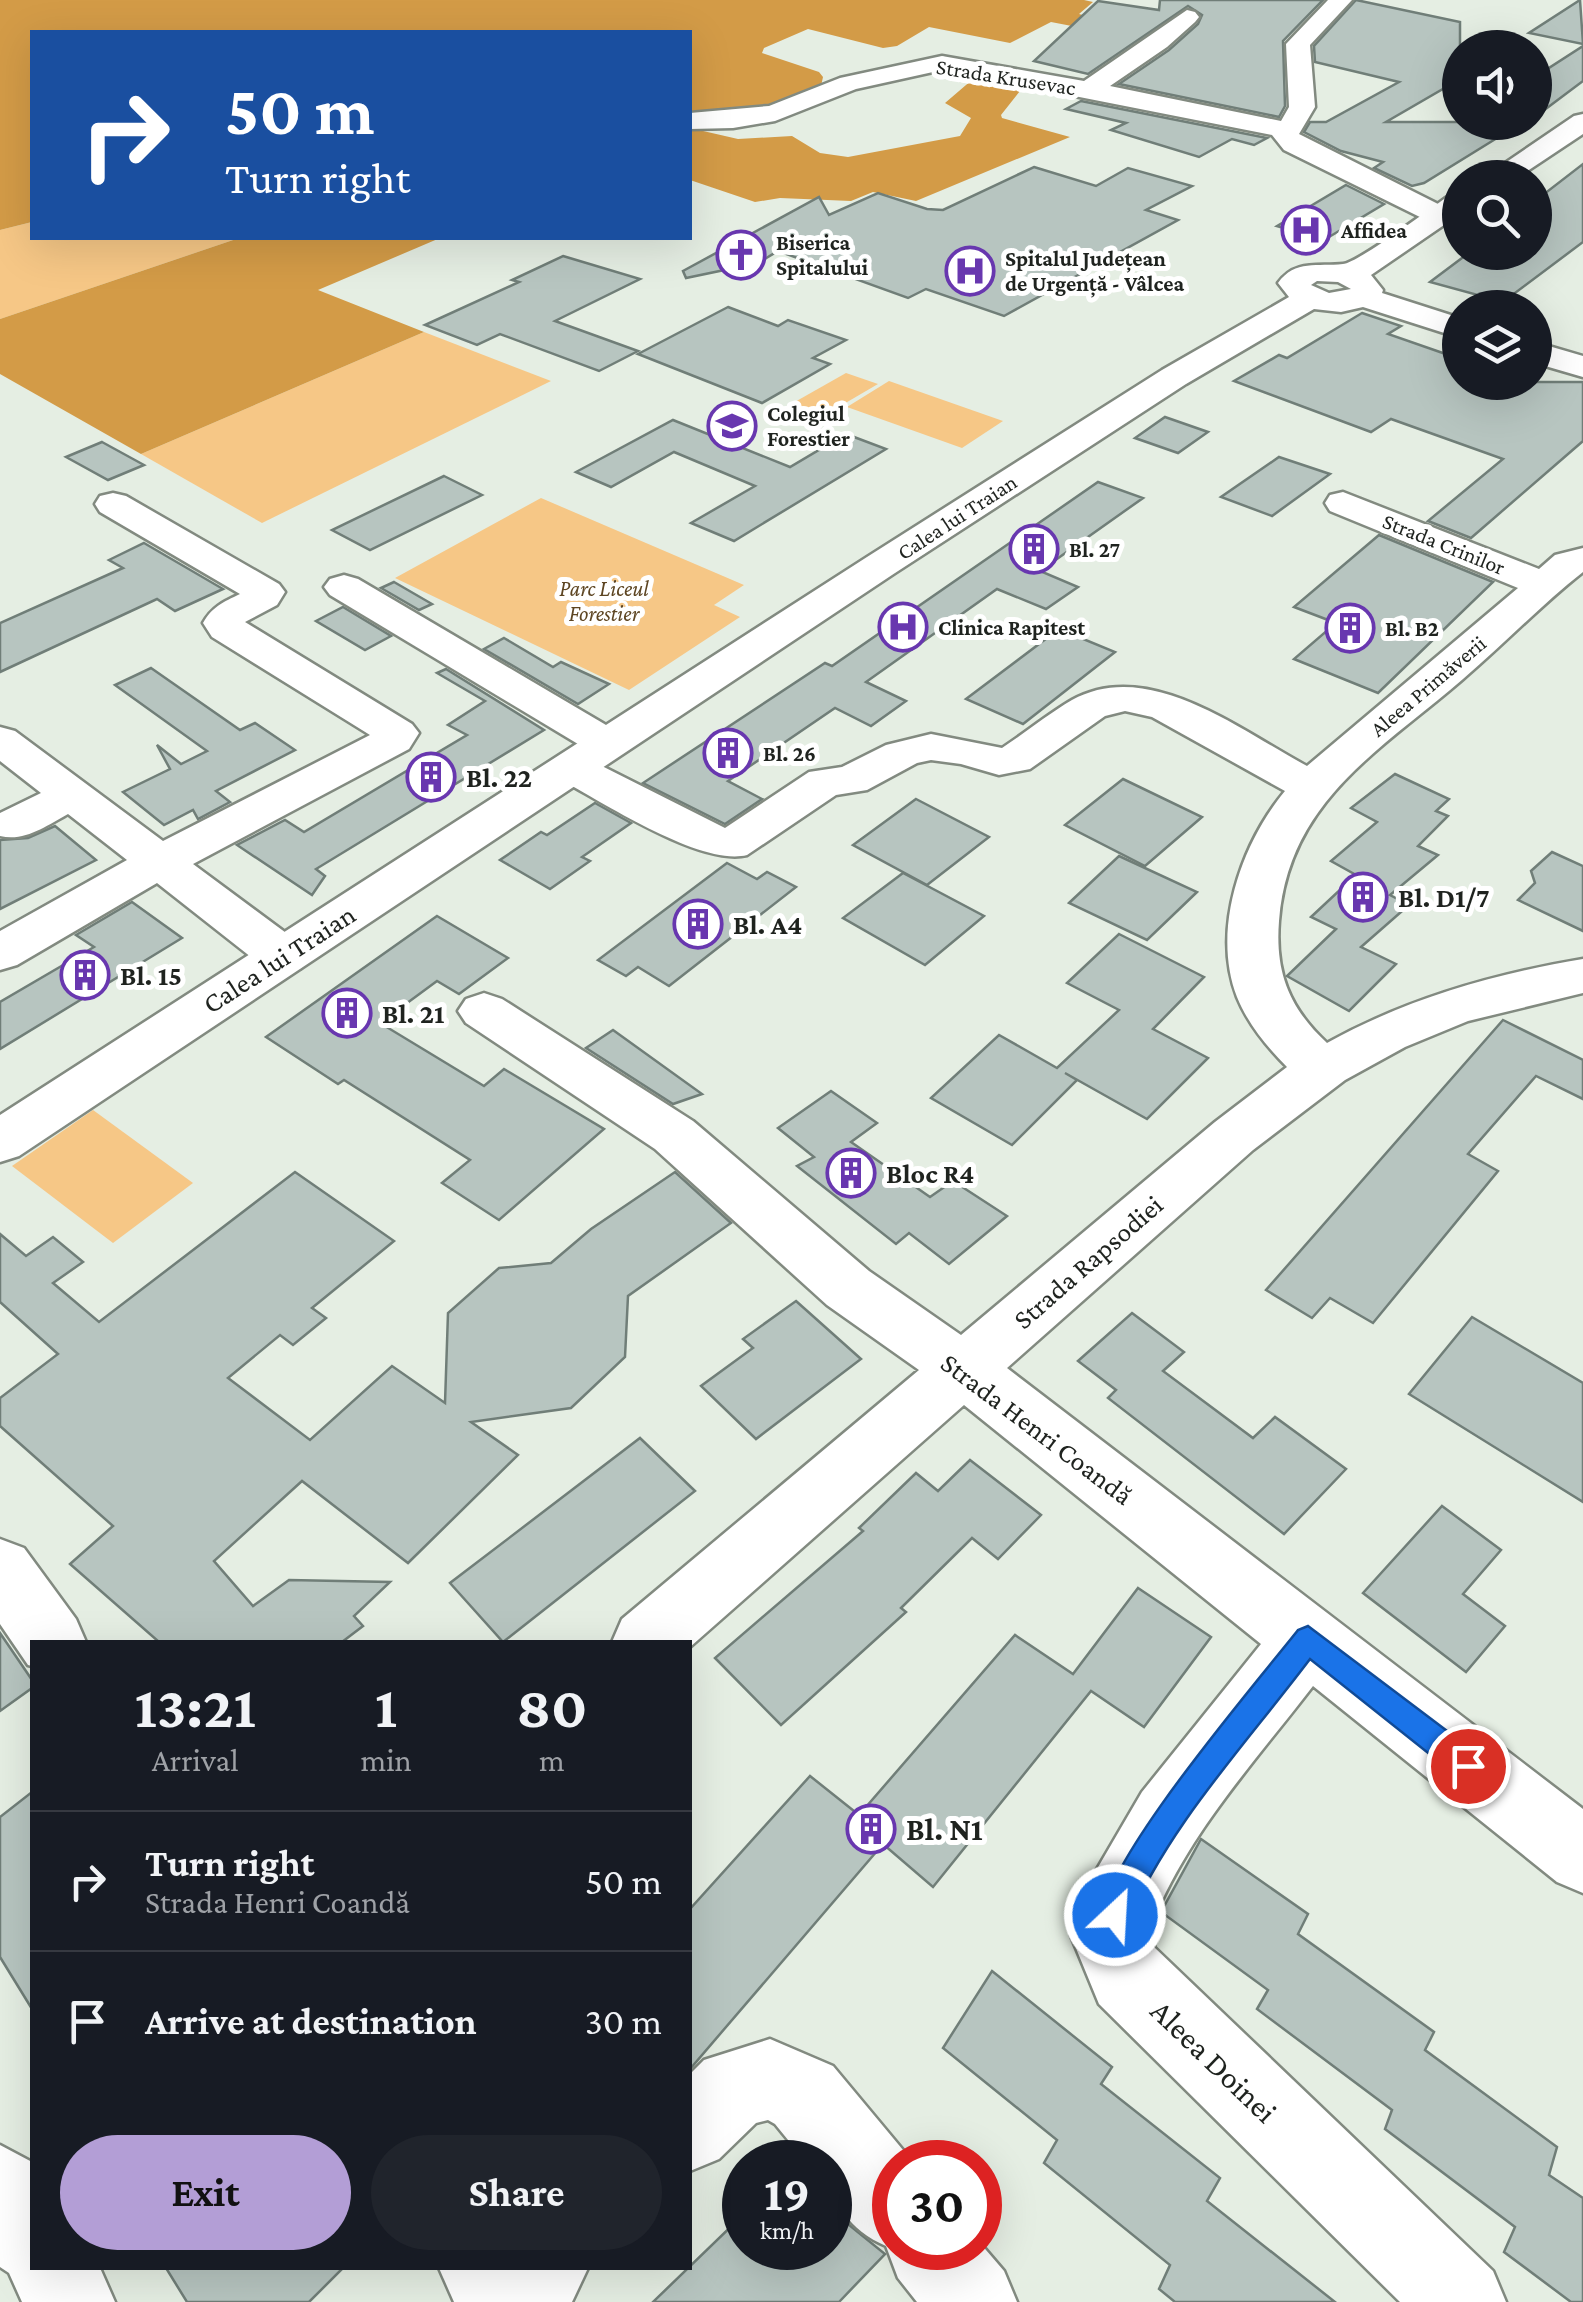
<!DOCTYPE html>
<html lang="en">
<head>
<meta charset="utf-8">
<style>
  body { margin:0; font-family:"Crimson Pro",serif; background:#20242c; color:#f1f3f6; height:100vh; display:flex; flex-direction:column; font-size:38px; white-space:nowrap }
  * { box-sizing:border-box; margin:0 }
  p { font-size:32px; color:#9ea1a6 }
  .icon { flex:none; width:55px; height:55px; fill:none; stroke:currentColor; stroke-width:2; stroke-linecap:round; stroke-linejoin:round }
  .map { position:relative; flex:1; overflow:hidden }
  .details { position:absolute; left:30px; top:1640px; width:662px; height:630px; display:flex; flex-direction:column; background:#171b24; border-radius:0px; box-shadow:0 10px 40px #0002 }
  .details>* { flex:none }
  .guide { position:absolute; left:30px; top:30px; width:662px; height:210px; border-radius:0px; box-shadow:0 10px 40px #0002; background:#1a4fa0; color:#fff; overflow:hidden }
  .controls { position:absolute; left:1442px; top:30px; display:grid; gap:20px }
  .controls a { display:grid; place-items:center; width:110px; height:110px; border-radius:50%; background:#171b24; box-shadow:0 10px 40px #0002; font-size:50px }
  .speed { position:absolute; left:722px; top:2140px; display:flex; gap:20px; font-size:50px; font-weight:700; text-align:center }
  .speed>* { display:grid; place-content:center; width:130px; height:130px; border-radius:50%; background:#171b24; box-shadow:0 10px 40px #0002; line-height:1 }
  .speed small { font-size:25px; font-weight:400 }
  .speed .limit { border:15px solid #d22; background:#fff; color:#111 }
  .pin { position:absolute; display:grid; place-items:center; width:85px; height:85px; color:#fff; margin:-42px; border:5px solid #fff; border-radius:50%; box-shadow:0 2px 10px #0007 }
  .me { position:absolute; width:110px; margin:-55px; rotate:25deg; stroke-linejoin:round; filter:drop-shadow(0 0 8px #0008) }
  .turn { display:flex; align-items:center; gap:35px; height:210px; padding:0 30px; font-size:45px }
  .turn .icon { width:130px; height:130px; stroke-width:2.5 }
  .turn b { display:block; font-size:70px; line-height:85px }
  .eta { display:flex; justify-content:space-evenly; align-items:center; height:170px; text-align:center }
  .eta b { font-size:60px; font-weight:700; line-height:70px }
  .button { display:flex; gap:20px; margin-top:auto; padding:20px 30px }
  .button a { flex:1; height:115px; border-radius:60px; background:#b39ed6; color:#111; font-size:40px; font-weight:700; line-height:115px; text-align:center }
  .button a+a { background:#20242c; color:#f1f3f6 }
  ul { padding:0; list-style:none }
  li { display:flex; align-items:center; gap:30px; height:140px; padding:0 30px; border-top:2px solid #363941 }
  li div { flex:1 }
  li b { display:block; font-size:38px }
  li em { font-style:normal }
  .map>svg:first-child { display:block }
</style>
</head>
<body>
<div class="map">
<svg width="1583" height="2302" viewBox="0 0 1583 2302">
  <rect width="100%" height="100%" fill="#e5eee3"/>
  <g fill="#f6c786">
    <polygon points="32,222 32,238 239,238 0,319 0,230"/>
    <polygon points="424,332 551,381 262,523 141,454"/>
    <polygon points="846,373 878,384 825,415 793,403"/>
    <polygon points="889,381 1003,421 962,448 847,407"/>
    <polygon points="541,498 744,585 714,605 740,617 629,690 395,578"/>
    <polygon points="93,1110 193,1183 113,1243 12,1166"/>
  </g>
  <g fill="#d39b47">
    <polygon points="0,0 1084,0 1093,2 1079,14 1090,17 1077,27 1051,22 1010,43 929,27 897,46 883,48 808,29 764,48 762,53 819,72 823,77 821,86 795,104 690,119 690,32 32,32 32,222 0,230"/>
    <polygon points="980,73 1027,82 1001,115 1002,118 1070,137 916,201 873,192 851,201 780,198 755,202 690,180 690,128 738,139 792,136 820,153 848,157 960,136 971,118 945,103"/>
    <polygon points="239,238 440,238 318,290 424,332 141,454 0,374 0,319"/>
  </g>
  <g fill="#b7c5c0" stroke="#707e78" stroke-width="2.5">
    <polygon points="1160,0 1323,0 1283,41 1285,106 1279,117 1119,84 1169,50 1198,24 1202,15 1188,6 1088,74 1034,61 1098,1 1159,10"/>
    <polygon points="1356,0 1460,22 1460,47 1485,33 1494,48 1460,48 1460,79 1386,122 1523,122 1424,183 1412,186 1374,168 1383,162 1341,151 1304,132 1310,122 1326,122 1399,82 1315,62 1314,46"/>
    <polygon points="1580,0 1583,44 1529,33"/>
    <polygon points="1583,46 1583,81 1535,117 1535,77"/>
    <polygon points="1081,101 1267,138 1254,145 1232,139 1199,157 1111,130 1126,123 1066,109"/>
    <polygon points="1583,164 1583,242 1503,302 1430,282 1470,252 1535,252 1535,201"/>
    <polygon points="1034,167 1096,186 1128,168 1192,186 1146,210 1178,220 1004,316 926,289 908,298 778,251 758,263 686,278 683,271 819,197 829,215 878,193 927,209 943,210"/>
    <polygon points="1346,185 1384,204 1324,240 1277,226"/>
    <polygon points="563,256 640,279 555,321 638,351 599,371 500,334 477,345 425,325 519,282 512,280"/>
    <polygon points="728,307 778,326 788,320 846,340 813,358 830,364 762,403 638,354"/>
    <polygon points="1362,313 1401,326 1388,334 1460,359 1460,382 1583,382 1583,441 1471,538 1428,521 1503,459 1391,419 1371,432 1234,381 1279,355 1287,358"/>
    <polygon points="1165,417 1208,432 1178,453 1135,438"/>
    <polygon points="673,420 790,467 846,434 886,449 734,541 691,523 755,486 674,452 611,487 576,472"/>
    <polygon points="102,442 144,465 108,480 66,457"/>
    <polygon points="1279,457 1330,474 1272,516 1221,497"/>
    <polygon points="444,476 482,495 370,550 332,530"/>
    <polygon points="1098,482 1143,498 1040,571 1078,587 1046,609 997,589 866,682 906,701 871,726 835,708 728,781 762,799 725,824 643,783 825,663 832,666"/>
    <polygon points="1379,535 1493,582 1378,693 1294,659 1336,623 1294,607"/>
    <polygon points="144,543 223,589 175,611 157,599 0,672 0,623 123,568 109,560"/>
    <polygon points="394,582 432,604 419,610 381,588"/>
    <polygon points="343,607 391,636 365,650 316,621"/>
    <polygon points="1059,629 1115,652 1023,724 966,699"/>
    <polygon points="504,638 553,667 561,662 609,684 578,704 484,649"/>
    <polygon points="151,668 240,730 255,723 295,750 216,791 230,802 198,819 193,810 164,825 123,792 170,769 157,745 181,764 207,751 115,685"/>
    <polygon points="446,669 544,730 316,869 325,876 312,895 237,845 285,820 304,832 467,735 448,725 485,701 437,673"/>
    <polygon points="1395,774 1449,799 1436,811 1448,816 1418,846 1438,855 1390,895 1409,905 1361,947 1396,964 1349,1011 1287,976 1336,929 1311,917 1356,875 1331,861 1377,822 1351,808"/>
    <polygon points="1123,779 1202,817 1145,866 1065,825"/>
    <polygon points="916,799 989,837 927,885 853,845"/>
    <polygon points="595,803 631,823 582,857 590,861 550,889 500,860 541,832 547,835"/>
    <polygon points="55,826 96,860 0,909 0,840 28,838"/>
    <polygon points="1552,852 1583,866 1583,931 1518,900 1535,883 1531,871"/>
    <polygon points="1119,856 1197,892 1147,940 1069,903"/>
    <polygon points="727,863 757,879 767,872 796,887 669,986 638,967 626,976 598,960"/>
    <polygon points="903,873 984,916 925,965 843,918"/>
    <polygon points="132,902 182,938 0,1049 0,1002 94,947 76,935"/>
    <polygon points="437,916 508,958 459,994 437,981 380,1023 484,1086 504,1069 604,1129 499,1220 442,1183 470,1160 344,1080 338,1084 266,1037"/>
    <polygon points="1119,934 1204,977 1153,1029 1208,1058 1147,1119 1065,1073 1077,1080 1012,1145 931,1098 999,1035 1057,1068 1119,1010 1067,983"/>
    <polygon points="1503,1020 1583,1060 1583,1099 1536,1076 1468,1154 1498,1171 1373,1323 1330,1298 1312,1318 1266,1290"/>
    <polygon points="613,1030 702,1094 673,1104 586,1048"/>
    <polygon points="831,1091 877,1123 851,1142 930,1197 953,1181 1007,1216 949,1264 909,1233 896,1244 797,1166 814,1157 778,1128"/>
    <polygon points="295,1172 394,1241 312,1308 326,1318 293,1345 280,1335 228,1378 310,1440 392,1366 445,1403 448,1313 499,1268 551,1263 591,1229 675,1172 731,1223 628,1296 625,1357 571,1408 471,1422 518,1455 408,1563 302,1481 214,1561 253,1606 289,1580 390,1582 354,1616 363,1626 342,1642 159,1642 70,1564 113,1526 0,1426 0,1398 58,1354 0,1302 0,1234 26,1256 53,1237 83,1262 53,1283 99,1322"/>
    <polygon points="796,1301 861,1359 756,1439 701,1386 753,1348 743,1339"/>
    <polygon points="1132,1313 1184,1352 1163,1371 1253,1438 1275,1417 1346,1469 1284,1534 1108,1398 1116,1390 1078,1361"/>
    <polygon points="1472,1317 1583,1383 1583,1502 1409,1394"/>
    <polygon points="640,1438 695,1491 503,1642 450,1583"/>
    <polygon points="970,1460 1041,1515 998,1559 972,1538 901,1608 906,1612 781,1725 715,1658 863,1531 859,1528 916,1473 938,1491"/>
    <polygon points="1442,1506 1501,1550 1463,1594 1505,1626 1466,1672 1363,1593"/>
    <polygon points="1138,1588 1211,1637 1144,1727 1091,1691 933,1887 883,1844 690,2069 690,1909 810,1776 859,1815 1015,1635 1073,1674"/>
    <polygon points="0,1633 32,1680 32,1688 0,1711"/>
    <polygon points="32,1792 32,2009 0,1957 0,1817"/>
    <polygon points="1201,1839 1308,1914 1298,1934 1434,2032 1425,2050 1557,2147 1549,2175 1583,2198 1583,2302 1571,2302 1504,2252 1515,2227 1385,2129 1392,2110 1257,2009 1268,1990 1161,1912"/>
    <polygon points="992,1971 1112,2067 1101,2084 1220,2178 1207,2201 1335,2302 1175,2302 1159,2289 1170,2265 1044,2163 1057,2140 943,2048"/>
    <polygon points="830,2191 849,2225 885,2254 839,2302 653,2302 745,2213 745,2248 830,2248"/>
    <polygon points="166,2268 343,2268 309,2302 187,2302"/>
  </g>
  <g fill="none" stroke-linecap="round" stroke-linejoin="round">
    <g stroke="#828a80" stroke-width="5">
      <g id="minor">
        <polygon points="1328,0 1352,0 1310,45 1315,107 1299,134 1448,209 1452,215 1448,221 1428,221 1284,150 1272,135 942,70 856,89 775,121 733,128 690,129 690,113 769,106 840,78 942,56 1084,81 1187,10 1195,12 1199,17 1195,22 1167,47 1110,86 1281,121 1289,107 1286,44"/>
        <path d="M1343,492L1539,569L1555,555L1583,548V572C1541,605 1504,644 1463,679C1381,750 1288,801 1279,921C1275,972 1289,1008 1327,1043C1406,999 1494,974 1583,959V993L1468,1021L1405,1047L1345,1080L1253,1150L1007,1368L1583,1809V1893L1557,1882L1313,1686C1253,1764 1182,1840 1148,1934L1155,1948L1493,2271L1506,2302H1400L1099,2004L1071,1936L1097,1869L1142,1792L1261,1644L964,1405L690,1647V1642H612L622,1619L919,1370L827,1305L655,1149L466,1023L458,1011L466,999L484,993L502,999L693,1121L869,1271L961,1335L1215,1122L1287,1067C1267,1047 1248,1024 1237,997C1211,930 1241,844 1285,791L1152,717L1125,711L1105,716L1030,769L999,775L961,764L931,760L917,763L867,790L836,795L747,855C701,867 601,801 556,777L550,768L556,759L572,755L588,759L725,828L809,772L842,767L886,745L931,734L1002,748C1025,733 1048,714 1072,700C1149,657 1241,731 1307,766L1518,588L1330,511L1325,503L1330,495Z"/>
        <path d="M113,493L126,496L279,584L285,592L277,605L245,622L412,724L419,733L409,749L193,864L301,944L308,956L301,968L283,973L265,968L157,883L17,965L0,970V931L127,860L68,814C46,826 25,842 0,836V813L41,793L0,761V727L15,731L163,841L370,735L212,637L203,623C212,607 223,602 240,594L100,512L95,504L100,496Z"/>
        <polygon points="344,575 358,579 623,735 630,744 623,753 608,757 593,753 330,595 324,587 330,579"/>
        <path d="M770,2039L833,2066L913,2162H895V2248H980V2243L1004,2271L1017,2302H917L898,2278L886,2246C849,2230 830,2202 830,2162H806L775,2124L768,2120L756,2123L719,2159L690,2171V2074L704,2060Z"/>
        <polygon points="0,2145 32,2162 32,2268 100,2268 115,2302 22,2302 9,2273 0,2267"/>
        <polygon points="482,2268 588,2268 572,2302 465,2302"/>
      </g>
    </g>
    <g stroke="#828a80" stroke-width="5">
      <g id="major">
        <polygon points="1583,114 1583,134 1517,178 1483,178 1574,116"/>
        <path d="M1460,192V214L1371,275L1383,290L1382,293L1460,318V338L1363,307L1341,312L1314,309L1186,384L895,573L19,1156L0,1162V1115L867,557L1162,370L1289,297L1278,283C1295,259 1318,267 1343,264C1358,263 1432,207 1450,195ZM1317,281L1338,282L1351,289L1329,293L1311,285Z"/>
        <polygon points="1535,342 1583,356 1583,377 1535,363"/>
        <polygon points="0,1539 24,1548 76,1619 86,1642 32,1642 32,1666 28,1665 0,1624"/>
        <polygon points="439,2268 533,2268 549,2302 454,2302"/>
      </g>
    </g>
    <use href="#minor" fill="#fff" fill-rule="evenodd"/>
    <use href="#major" fill="#fff" fill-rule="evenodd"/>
  </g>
  <path fill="#1a73e8" stroke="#114b97" stroke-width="2.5" d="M1308,1626L1479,1755L1483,1766L1479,1776L1468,1780L1457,1776L1310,1659C1246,1744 1167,1827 1126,1926L1115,1931L1104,1926C1085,1881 1263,1675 1298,1630Z"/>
  <defs>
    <g id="hospital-ring" transform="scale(2.5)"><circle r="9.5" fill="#fff" stroke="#6837af" stroke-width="1.5"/><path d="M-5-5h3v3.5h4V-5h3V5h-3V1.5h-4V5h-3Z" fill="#6837af"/></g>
    <g id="church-ring" transform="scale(2.5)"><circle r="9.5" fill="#fff" stroke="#6837af" stroke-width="1.5"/><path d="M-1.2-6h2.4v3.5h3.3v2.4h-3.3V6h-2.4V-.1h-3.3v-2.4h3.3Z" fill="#6837af"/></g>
    <g id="school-ring" transform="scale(2.5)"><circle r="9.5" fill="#fff" stroke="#6837af" stroke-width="1.5"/><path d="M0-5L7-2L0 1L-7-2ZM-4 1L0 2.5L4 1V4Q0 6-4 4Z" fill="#6837af"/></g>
    <g id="building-ring" transform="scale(2.5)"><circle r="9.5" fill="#fff" stroke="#6837af" stroke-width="1.5"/><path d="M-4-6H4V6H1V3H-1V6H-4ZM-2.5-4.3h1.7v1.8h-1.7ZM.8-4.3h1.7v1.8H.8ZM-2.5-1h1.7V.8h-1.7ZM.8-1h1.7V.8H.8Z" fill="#6837af"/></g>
  </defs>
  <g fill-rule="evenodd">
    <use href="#hospital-ring" x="1306" y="230"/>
    <use href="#church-ring" x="741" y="255"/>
    <use href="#hospital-ring" x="970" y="271"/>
    <use href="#school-ring" x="732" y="426"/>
    <use href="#building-ring" x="1034" y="549"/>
    <use href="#hospital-ring" x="903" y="627"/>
    <use href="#building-ring" x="1350" y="628"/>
    <use href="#building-ring" x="728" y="753"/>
    <use href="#building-ring" x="431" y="777"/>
    <use href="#building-ring" x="1363" y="897"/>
    <use href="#building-ring" x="698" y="924"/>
    <use href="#building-ring" x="85" y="975"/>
    <use href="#building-ring" x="347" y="1013"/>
    <use href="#building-ring" x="851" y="1173"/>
    <use href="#building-ring" x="871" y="1829"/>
  </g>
  <g text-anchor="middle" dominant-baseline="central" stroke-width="10" stroke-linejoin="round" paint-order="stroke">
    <g font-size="22" fill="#1f231f" stroke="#fff">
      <text transform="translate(1006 77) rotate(9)">Strada Krusevac</text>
      <text transform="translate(957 517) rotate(-33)">Calea lui Traian</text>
      <text transform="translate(1444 544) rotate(22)">Strada Crinilor</text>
      <text transform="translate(1428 686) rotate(-40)">Aleea Primăverii</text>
    </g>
    <g font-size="22" font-weight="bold" fill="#1f231f" stroke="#fff" text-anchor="start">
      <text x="1341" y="230">Affidea</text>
      <text x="776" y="242">Biserica<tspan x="776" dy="25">Spitalului</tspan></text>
      <text x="1005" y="258">Spitalul Județean<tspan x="1005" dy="25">de Urgență - Vâlcea</tspan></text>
      <text x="767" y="413">Colegiul<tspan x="767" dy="25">Forestier</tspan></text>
      <text x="1069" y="549">Bl. 27</text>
      <text x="938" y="627">Clinica Rapitest</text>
      <text x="1385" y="628">Bl. B2</text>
      <text x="763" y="753">Bl. 26</text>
    </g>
    <g font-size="22" font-style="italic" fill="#5d4522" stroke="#fff">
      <text x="604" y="588">Parc Liceul<tspan x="604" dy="25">Forestier</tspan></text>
    </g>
    <g font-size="28" font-weight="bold" fill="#1f231f" stroke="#fff" text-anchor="start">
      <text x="466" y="777">Bl. 22</text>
      <text x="1398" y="897">Bl. D1/7</text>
      <text x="733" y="924">Bl. A4</text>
      <text x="120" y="975">Bl. 15</text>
      <text x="382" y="1013">Bl. 21</text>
      <text x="886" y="1173">Bloc R4</text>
    </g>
    <g font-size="28" fill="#1f231f" stroke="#fff">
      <text transform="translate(279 959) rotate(-33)">Calea lui Traian</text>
      <text transform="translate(1088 1262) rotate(-41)">Strada Rapsodiei</text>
      <text transform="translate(1037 1429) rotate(37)">Strada Henri Coandă</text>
    </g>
    <g font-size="32" font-weight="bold" fill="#1f231f" stroke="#fff" text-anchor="start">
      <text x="906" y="1829">Bl. N1</text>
    </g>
    <g font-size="32" fill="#1f231f" stroke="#fff">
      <text transform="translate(1214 2061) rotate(44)">Aleea Doinei</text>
    </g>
  </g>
</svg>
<div class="controls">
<a><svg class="icon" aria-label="sound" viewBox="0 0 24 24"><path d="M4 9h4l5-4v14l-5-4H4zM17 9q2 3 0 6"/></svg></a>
<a><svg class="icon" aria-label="search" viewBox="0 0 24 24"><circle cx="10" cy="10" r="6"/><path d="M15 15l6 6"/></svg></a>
<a><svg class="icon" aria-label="layers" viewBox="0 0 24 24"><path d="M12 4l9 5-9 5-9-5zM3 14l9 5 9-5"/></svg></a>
</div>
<div class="speed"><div>19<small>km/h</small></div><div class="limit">30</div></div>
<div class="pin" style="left:1468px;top:1766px;background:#d93025"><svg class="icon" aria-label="arrive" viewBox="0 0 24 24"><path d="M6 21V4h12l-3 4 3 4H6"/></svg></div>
<svg class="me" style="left:1115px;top:1915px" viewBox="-20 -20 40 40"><circle r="17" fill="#1a73e8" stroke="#fff" stroke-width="3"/><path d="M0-11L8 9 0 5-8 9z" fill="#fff"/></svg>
<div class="guide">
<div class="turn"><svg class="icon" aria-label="right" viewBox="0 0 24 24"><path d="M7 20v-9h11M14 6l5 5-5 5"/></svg><div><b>50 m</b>Turn right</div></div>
</div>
<section class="details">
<div class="eta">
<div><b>13:21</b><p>Arrival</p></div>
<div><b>1</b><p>min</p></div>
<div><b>80</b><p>m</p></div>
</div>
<ul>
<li><svg class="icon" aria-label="right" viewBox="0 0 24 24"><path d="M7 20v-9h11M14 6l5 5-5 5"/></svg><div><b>Turn right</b><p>Strada Henri Coandă</p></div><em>50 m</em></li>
<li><svg class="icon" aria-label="arrive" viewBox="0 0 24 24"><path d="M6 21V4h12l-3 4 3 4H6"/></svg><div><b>Arrive at destination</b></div><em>30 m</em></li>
</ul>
<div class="button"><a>Exit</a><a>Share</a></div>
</section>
</div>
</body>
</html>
